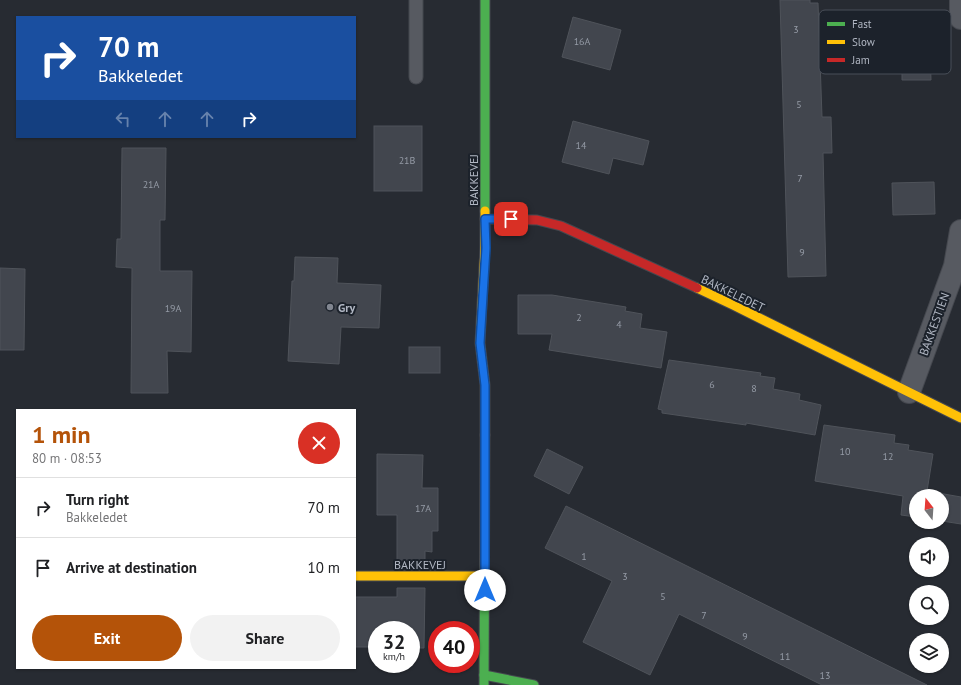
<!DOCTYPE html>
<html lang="en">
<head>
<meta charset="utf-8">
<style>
  body { margin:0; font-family:"PT Sans",sans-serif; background:#f2f2f2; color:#202124; height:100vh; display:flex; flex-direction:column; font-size:15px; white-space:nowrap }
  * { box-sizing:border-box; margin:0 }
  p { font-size:13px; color:#757577 }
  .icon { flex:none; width:22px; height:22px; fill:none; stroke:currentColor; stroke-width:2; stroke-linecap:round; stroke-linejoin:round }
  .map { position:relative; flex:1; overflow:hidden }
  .panel { position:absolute; left:16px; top:409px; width:340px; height:260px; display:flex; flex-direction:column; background:#fff; border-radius:0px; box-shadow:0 1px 3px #0004 }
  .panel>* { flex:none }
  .hud { position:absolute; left:16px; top:16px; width:340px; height:122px; border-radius:0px; box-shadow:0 1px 3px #0004; background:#1a4fa0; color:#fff; overflow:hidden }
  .needle { width:26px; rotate:343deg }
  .fabs { position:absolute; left:909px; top:489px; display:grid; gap:8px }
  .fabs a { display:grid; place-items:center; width:40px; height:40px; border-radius:50%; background:#fff; box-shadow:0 1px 3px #0004; font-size:20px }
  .speed { position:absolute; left:368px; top:621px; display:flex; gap:8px; font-size:20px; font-weight:700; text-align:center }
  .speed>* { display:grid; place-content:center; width:52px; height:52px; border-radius:50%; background:#fff; box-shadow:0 1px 3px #0004; line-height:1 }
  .speed small { font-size:10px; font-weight:400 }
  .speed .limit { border:6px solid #d22; background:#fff; color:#111 }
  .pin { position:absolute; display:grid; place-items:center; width:34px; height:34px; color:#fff; margin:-17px; border-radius:8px; box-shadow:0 2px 6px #0006 }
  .me { position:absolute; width:44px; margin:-22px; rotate:0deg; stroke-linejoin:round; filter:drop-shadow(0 0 3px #0008) }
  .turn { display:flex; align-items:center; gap:14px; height:84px; padding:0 16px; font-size:18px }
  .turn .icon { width:52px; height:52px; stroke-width:2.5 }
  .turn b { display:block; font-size:28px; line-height:34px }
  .lanes { display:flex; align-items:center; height:38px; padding:0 16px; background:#0003; justify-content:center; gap:20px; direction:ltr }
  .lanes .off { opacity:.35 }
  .round { display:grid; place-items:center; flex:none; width:42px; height:42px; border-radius:21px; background:#f2f2f2 }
  .summary { display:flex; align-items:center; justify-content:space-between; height:68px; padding:0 16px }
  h1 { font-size:24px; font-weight:600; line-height:30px; color:#b45309 }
  .cta { display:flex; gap:8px; margin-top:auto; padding:8px 16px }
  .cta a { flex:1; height:46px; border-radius:24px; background:#b45309; color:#fff; font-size:16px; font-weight:600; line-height:46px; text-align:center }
  .cta a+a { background:#f2f2f2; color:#202124 }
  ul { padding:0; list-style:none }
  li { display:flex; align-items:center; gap:12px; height:60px; padding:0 16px; border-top:1px solid #e0e0e0 }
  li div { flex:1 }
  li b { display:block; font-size:15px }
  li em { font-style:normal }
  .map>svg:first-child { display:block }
</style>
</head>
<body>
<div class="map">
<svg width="961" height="685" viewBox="0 0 961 685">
  <rect width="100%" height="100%" fill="#272b32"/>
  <g fill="#42464e" stroke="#4f535a">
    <polygon points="780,0 810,0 810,3 818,3 822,117 831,117 832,153 823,153 826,276 788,277"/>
    <polygon points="573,17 621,30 610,70 562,57"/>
    <polygon points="902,51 930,51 931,80 902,80"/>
    <polygon points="573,121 649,141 643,165 613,158 609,174 562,162"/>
    <rect x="374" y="126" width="48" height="65"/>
    <polygon points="122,148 166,148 165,220 160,220 160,271 192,271 191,352 167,351 168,393 131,393 132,268 116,267 117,239 121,239"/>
    <polygon points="934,182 935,214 893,215 892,183"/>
    <polygon points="295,257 338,258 337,283 381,285 379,328 341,327 339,364 288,361 292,281 294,281"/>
    <polygon points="0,268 25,269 24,350 0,350"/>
    <polygon points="518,295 552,295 626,307 625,311 642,314 640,328 667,332 661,368 549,350 552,334 518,334"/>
    <rect x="409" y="347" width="31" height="26"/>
    <polygon points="669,360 761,373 760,376 775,378 773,389 800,394 799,400 821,405 815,435 746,423 746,425 662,413 662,410 658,409"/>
    <polygon points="824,425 895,435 894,443 909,445 908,450 933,454 927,491 961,497 961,524 942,521 942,496 916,496 916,517 901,515 903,496 815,481"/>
    <polygon points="547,449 583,467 569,494 534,476"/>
    <polygon points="377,454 423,455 422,488 438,488 438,531 432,531 432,552 425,551 425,564 397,564 397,515 377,515"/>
    <polygon points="566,506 927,685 822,685 679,614 650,675 583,642 612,581 545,548"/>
    <polygon points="397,588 425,588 424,648 411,648 411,630 377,630 377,647 355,647 355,597 397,597"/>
  </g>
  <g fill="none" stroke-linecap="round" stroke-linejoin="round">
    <g stroke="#45484f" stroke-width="15">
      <polyline id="lane" points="416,77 416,0"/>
    </g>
    <g stroke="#45484f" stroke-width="24">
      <g id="street">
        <polyline points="961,0 961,18"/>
        <polyline points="909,392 955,266 961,231"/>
      </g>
    </g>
    <g stroke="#45484f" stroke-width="11">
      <g id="fast">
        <polyline points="485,0 485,211"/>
        <polyline points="484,675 534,685"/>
        <polyline points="484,685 485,435"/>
      </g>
    </g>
    <g stroke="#45484f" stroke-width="11">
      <g id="slow">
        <polyline points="697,288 733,305 961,418"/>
        <polyline points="485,435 485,385 480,343 485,248 485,211"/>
        <polyline points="355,576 485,576"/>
      </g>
    </g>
    <g stroke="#45484f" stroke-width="11">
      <polyline id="jam" points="485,219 537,220 561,226 697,288"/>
    </g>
    <use href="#lane" stroke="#575a61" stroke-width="13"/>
    <use href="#street" stroke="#575a61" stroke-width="22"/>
    <use href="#fast" stroke="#4caf50" stroke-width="9"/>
    <use href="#slow" stroke="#ffc107" stroke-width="9"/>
    <use href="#jam" stroke="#c62828" stroke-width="9"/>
  </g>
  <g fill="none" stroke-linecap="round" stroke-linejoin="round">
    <g stroke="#114b97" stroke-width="10">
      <polyline id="route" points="485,590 485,385 480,343 486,248 485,219 511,219"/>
    </g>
    <use href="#route" stroke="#1a73e8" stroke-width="7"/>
  </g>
  <circle fill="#818690" stroke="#1c222b" stroke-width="1.5" cx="330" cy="307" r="4"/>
  <g text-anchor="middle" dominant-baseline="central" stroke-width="4" stroke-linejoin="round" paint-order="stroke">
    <g font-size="10" fill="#959ba6">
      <text x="796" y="29">3</text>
      <text x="582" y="41">16A</text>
      <text x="799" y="104">5</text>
      <text x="581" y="145">14</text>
      <text x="407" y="160">21B</text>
      <text x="800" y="178">7</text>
      <text x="151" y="184">21A</text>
      <text x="802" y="252">9</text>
      <text x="173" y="308">19A</text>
      <text x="579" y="317">2</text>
      <text x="619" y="324">4</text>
      <text x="712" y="384">6</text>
      <text x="754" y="388">8</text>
      <text x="845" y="451">10</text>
      <text x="888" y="456">12</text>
      <text x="423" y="508">17A</text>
      <text x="584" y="556">1</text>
      <text x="625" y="576">3</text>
      <text x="663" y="596">5</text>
      <text x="704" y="615">7</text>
      <text x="745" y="636">9</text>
      <text x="785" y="656">11</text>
      <text x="825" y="675">13</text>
    </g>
    <g font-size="12" fill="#b1b7c3" stroke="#1c222b">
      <text transform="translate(473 180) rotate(-90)">BAKKEVEJ</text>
      <text transform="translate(733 293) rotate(26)">BAKKELEDET</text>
      <text transform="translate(934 324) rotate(-70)">BAKKESTIEN</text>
      <text x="420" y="564">BAKKEVEJ</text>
    </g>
    <g font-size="12" font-weight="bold" fill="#b1b7c3" stroke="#1c222b" text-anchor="start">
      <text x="338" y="307">Gry</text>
    </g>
  </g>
  <rect x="819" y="10" width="132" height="64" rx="6" fill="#1c222b" stroke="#494f59" stroke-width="1"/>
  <rect x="827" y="22" width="18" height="4" fill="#4caf50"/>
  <rect x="827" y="40" width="18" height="4" fill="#ffc107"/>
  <rect x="827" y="58" width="18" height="4" fill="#c62828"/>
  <g font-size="11" fill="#b1b7c3">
    <text x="852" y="28">Fast</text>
    <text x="852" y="46">Slow</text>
    <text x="852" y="64">Jam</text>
  </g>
</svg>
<div class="fabs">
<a><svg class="needle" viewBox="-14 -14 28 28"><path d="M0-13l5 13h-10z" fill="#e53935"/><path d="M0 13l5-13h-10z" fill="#757577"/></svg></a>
<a><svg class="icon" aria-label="sound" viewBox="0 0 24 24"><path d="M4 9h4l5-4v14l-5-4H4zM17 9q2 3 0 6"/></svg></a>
<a><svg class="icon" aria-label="search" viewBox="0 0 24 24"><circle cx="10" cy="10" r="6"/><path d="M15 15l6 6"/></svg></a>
<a><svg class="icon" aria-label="layers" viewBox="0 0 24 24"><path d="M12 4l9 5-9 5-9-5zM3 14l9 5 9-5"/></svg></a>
</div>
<div class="speed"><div>32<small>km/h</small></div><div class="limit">40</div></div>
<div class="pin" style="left:511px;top:219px;background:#d93025"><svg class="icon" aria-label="arrive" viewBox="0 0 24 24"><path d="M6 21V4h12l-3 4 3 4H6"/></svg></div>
<svg class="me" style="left:485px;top:590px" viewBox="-20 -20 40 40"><circle r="19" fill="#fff"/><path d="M0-13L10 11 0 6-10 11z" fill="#1a73e8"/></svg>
<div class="hud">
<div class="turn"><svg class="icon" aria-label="right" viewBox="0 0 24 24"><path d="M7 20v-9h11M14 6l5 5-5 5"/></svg><div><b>70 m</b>Bakkeledet</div></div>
<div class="lanes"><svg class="icon off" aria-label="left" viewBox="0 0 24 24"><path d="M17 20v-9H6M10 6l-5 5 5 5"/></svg><svg class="icon off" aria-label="ahead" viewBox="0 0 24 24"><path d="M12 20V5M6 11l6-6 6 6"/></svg><svg class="icon off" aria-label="ahead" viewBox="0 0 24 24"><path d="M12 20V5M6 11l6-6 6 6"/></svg><svg class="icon" aria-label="right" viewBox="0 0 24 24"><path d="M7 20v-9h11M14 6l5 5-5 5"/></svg></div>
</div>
<section class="panel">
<div class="summary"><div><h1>1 min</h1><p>80 m · 08:53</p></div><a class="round" style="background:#d93025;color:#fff"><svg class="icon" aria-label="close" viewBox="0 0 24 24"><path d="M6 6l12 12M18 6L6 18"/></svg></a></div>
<ul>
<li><svg class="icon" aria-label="right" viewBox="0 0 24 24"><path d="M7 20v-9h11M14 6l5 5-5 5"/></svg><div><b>Turn right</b><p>Bakkeledet</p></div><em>70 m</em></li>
<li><svg class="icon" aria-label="arrive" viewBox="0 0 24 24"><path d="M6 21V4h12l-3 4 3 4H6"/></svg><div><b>Arrive at destination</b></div><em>10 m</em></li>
</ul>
<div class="cta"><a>Exit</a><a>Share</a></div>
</section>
</div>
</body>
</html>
